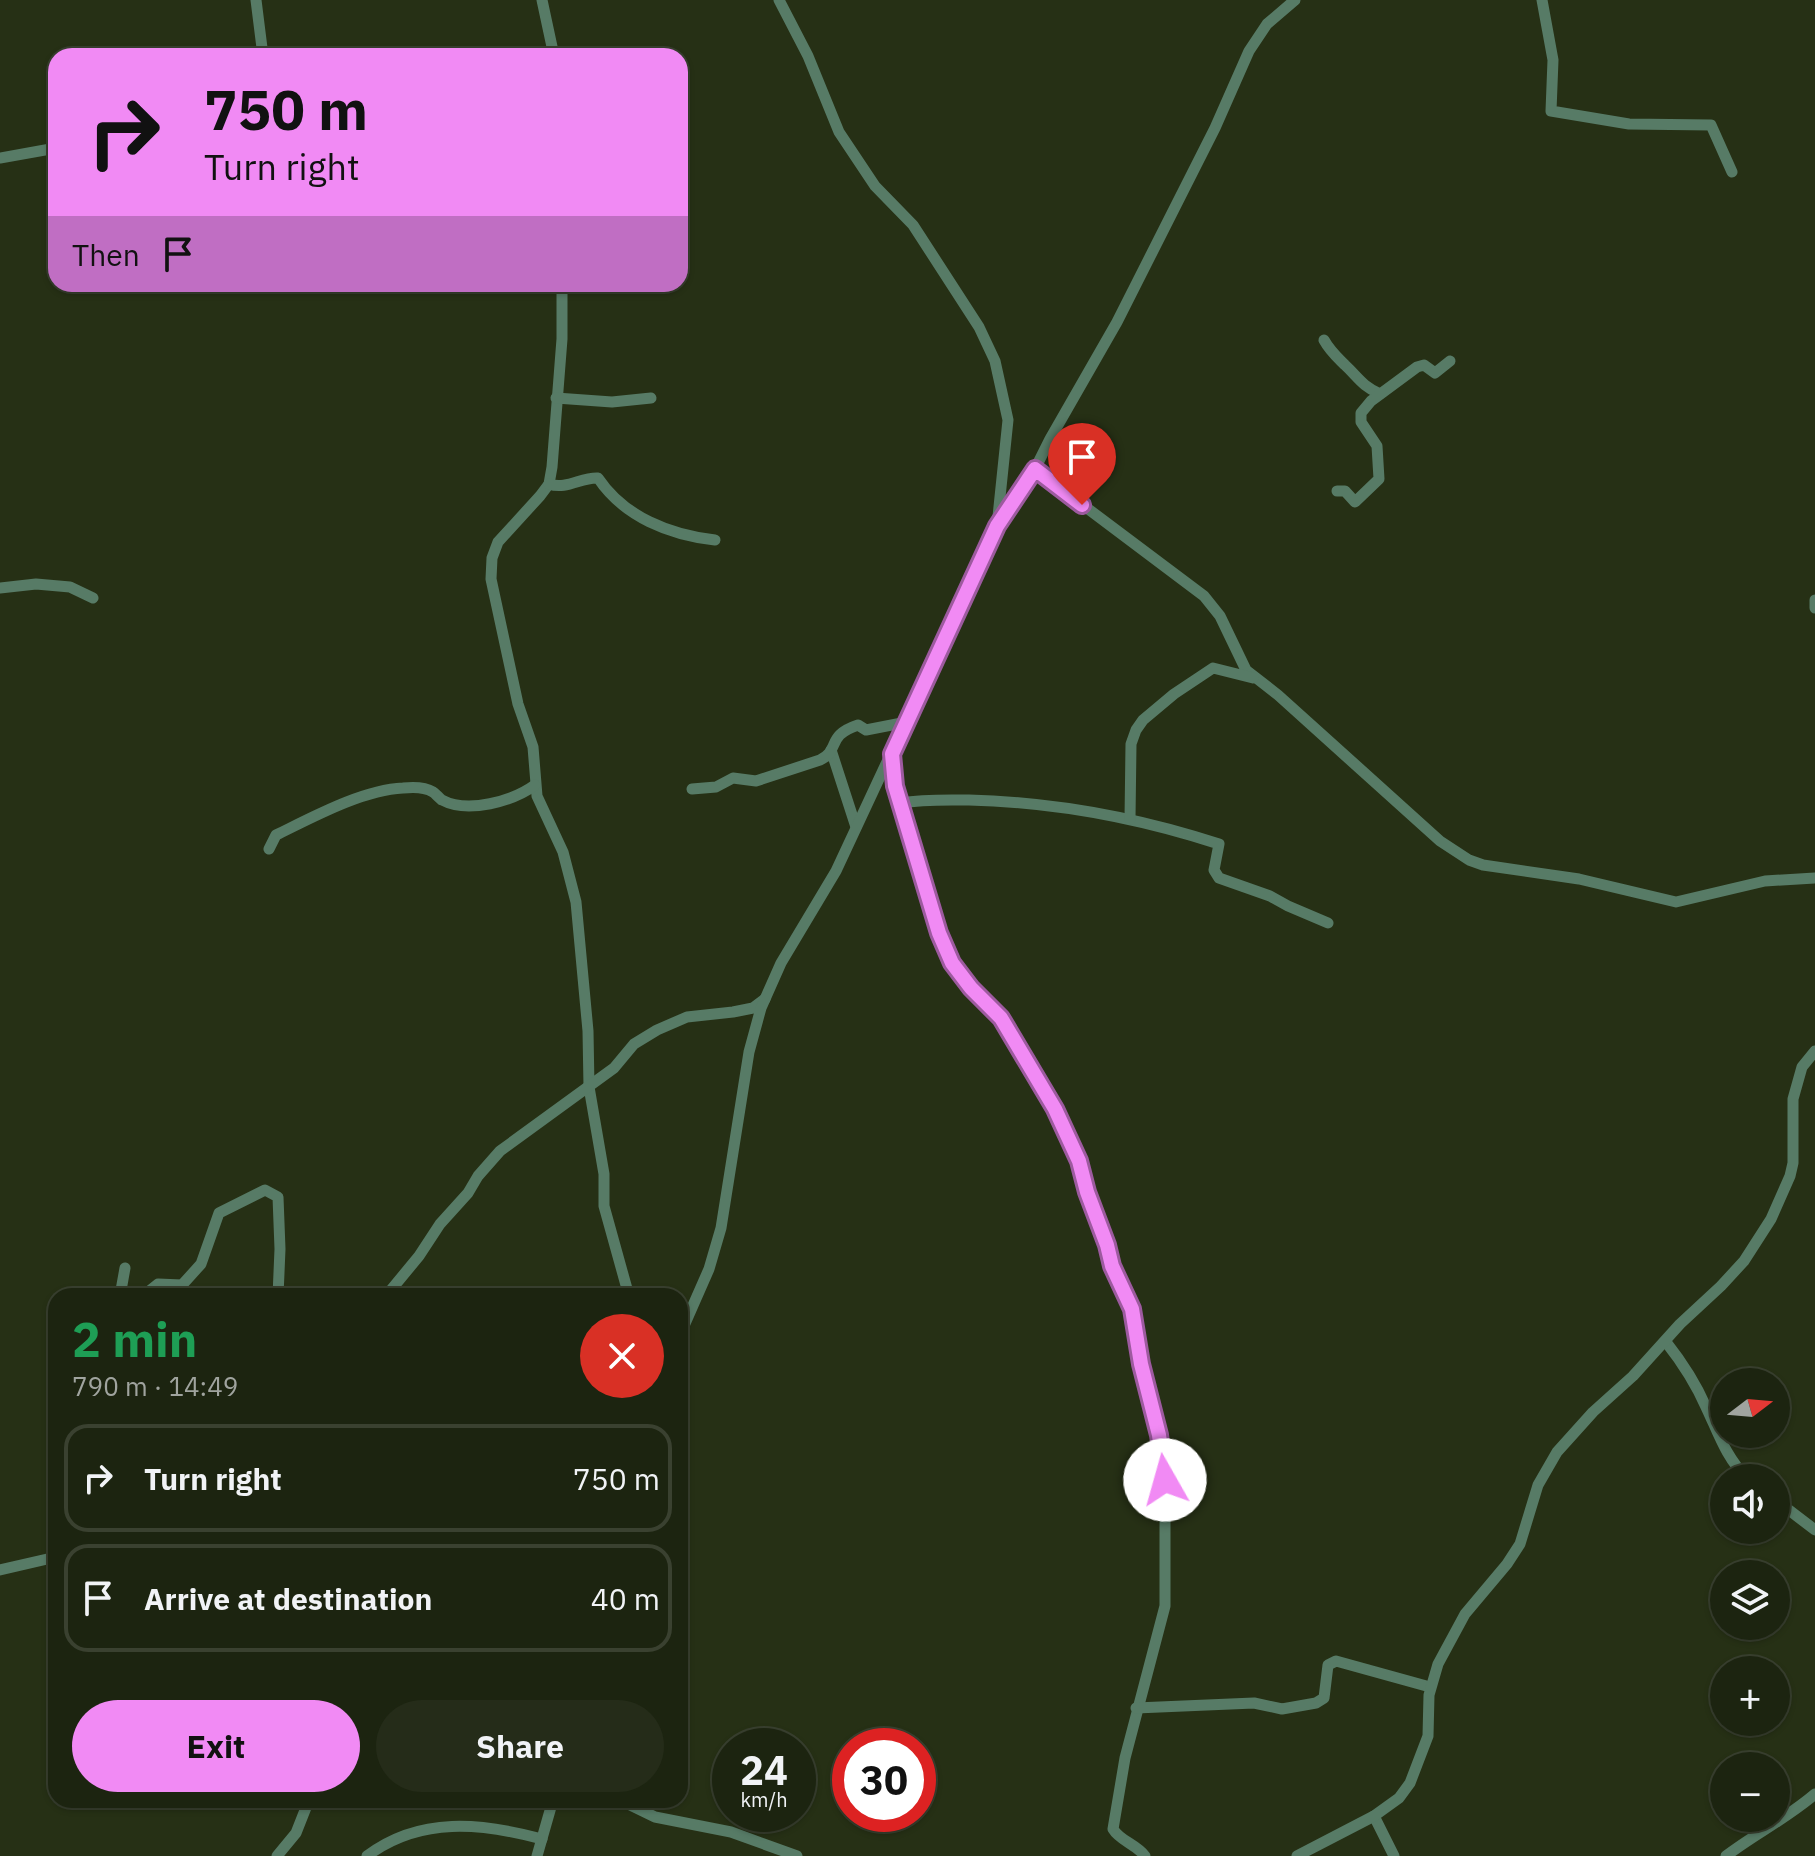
<!DOCTYPE html>
<html lang="en">
<head>
<meta charset="utf-8">
<style>
  body { margin:0; font-family:"IBM Plex Sans",sans-serif; background:#252c19; color:#f1f3f6; height:100vh; display:flex; flex-direction:column; font-size:30px; white-space:nowrap }
  * { box-sizing:border-box; margin:0 }
  p { font-size:26px; color:#a0a49f }
  .icon { flex:none; width:44px; height:44px; fill:none; stroke:currentColor; stroke-width:2; stroke-linecap:round; stroke-linejoin:round }
  .map { position:relative; flex:1; overflow:hidden }
  .sheet { position:absolute; left:48px; top:1288px; width:640px; height:520px; display:flex; flex-direction:column; background:#1c2410; border-radius:24px; box-shadow:0 2px 6px #0004,0 0 0 2px #3a4130 }
  .sheet>* { flex:none }
  .banner { position:absolute; left:48px; top:48px; width:640px; height:244px; border-radius:24px; box-shadow:0 2px 6px #0004,0 0 0 2px #3a4130; background:#f18af4; color:#111; overflow:hidden }
  .needle { width:52px; rotate:74deg }
  .buttons { position:absolute; left:1710px; top:1368px; display:grid; gap:16px }
  .buttons a { display:grid; place-items:center; width:80px; height:80px; border-radius:50%; background:#1c2410; box-shadow:0 2px 6px #0004,0 0 0 2px #3a4130; font-size:40px }
  .speed { position:absolute; left:712px; top:1728px; display:flex; gap:16px; font-size:40px; font-weight:700; text-align:center }
  .speed>* { display:grid; place-content:center; width:104px; height:104px; border-radius:50%; background:#1c2410; box-shadow:0 2px 6px #0004,0 0 0 2px #3a4130; line-height:1 }
  .speed small { font-size:20px; font-weight:400 }
  .speed .limit { border:12px solid #d22; background:#fff; color:#111 }
  .pin { position:absolute; display:grid; place-items:center; width:68px; height:68px; color:#fff; margin:-82px -34px; border-radius:50% 50% 50% 0; rotate:-45deg; box-shadow:0 0 8px #0007 }
  .pin .icon { rotate:45deg }
  .me { position:absolute; width:88px; margin:-44px; rotate:353deg; stroke-linejoin:round; filter:drop-shadow(0 0 6px #0008) }
  .turn { display:flex; align-items:center; gap:28px; height:168px; padding:0 24px; font-size:36px }
  .turn .icon { width:104px; height:104px; stroke-width:2.5 }
  .turn b { display:block; font-size:56px; line-height:68px }
  .then { display:flex; align-items:center; height:76px; padding:0 24px; background:#0003; gap:16px; font-size:30px }
  .round { display:grid; place-items:center; flex:none; width:84px; height:84px; border-radius:42px; background:#252c19 }
  .head { display:flex; align-items:center; justify-content:space-between; height:136px; padding:0 24px }
  h1 { font-size:48px; font-weight:800; line-height:60px; color:#1e9e55 }
  .cta { display:flex; gap:16px; margin-top:auto; padding:16px 24px }
  .cta a { flex:1; height:92px; border-radius:48px; background:#f18af4; color:#111; font-size:32px; font-weight:800; line-height:92px; text-align:center }
  .cta a+a { background:#252c19; color:#f1f3f6 }
  ul { padding:0; list-style:none }
  li { display:flex; align-items:center; gap:24px; height:108px; margin:0 16px 12px; padding:0 8px; border:4px solid #3a4130; border-radius:24px }
  li div { flex:1 }
  li b { display:block; font-size:30px }
  li em { font-style:normal }
  .map>svg:first-child { display:block }
</style>
</head>
<body>
<div class="map">
<svg width="1815" height="1856" viewBox="0 0 1815 1856">
  <rect width="100%" height="100%" fill="#263015"/>
  <g fill="none" stroke-linecap="round" stroke-linejoin="round">
    <g stroke="#577b66" stroke-width="11">
      <polyline points="256,0 263,56"/>
      <polyline points="542,0 554,56"/>
      <polyline points="779,0 808,56 839,132 875,186 913,225 979,327 995,361 1008,420 997,526"/>
      <polyline points="1542,0 1553,60 1551,111 1629,124 1711,125 1732,172"/>
      <polyline points="0,158 56,148"/>
      <polyline points="562,284 562,339 552,467 549,484 540,496 498,542 492,558 491,579 518,704 533,747 537,796 563,852 576,902 588,1031 589,1087 604,1174 604,1206 629,1296"/>
      <path d="M1324,340C1330,351 1336,356 1345,365C1359,378 1361,385 1380,394"/>
      <polyline points="556,398 612,402 651,398"/>
      <polyline points="1035,469 1204,596 1220,616 1246,670 1278,695 1440,841 1469,860 1483,865 1579,879 1676,902 1765,881 1815,878"/>
      <path d="M549,484C567,490 581,477 598,478C624,517 670,535 715,540"/>
      <polyline points="1337,491 1345,491 1355,502 1379,479 1377,446 1361,422 1361,413 1371,401 1417,367 1424,365 1435,373 1450,361"/>
      <polyline points="0,588 36,584 70,587 93,598"/>
      <polyline points="1815,600 1815,608"/>
      <polyline points="831,750 856,827"/>
      <path d="M892,755L895,786L939,933L952,963L971,988L1001,1018L1052,1104L1079,1161L1107,1245L1112,1266L1132,1309L1141,1364L1159,1435L1165,1480V1606L1125,1758L1113,1829C1120,1841 1136,1844 1145,1856"/>
      <path d="M692,789L716,787L733,778L756,781L820,760C841,750 825,736 858,725L866,730L907,722"/>
      <path d="M901,803C924,799 947,800 969,800C1054,802 1139,818 1219,844L1214,870L1219,878L1270,896L1288,906L1328,923"/>
      <polyline points="1130,819 1131,744 1136,730 1143,720 1174,694 1213,668 1253,678"/>
      <path d="M269,849L276,835C313,817 362,790 403,788C412,787 425,787 433,792C435,793 440,799 442,800C468,814 513,801 535,785"/>
      <polyline points="120,1296 125,1268"/>
      <polyline points="143,1296 158,1284 182,1285 201,1264 219,1213 265,1190 278,1197 280,1249 278,1296"/>
      <polyline points="386,1296 419,1256 440,1224 468,1193 478,1176 500,1151 614,1068 634,1044 657,1030 687,1017 733,1012 753,1008 765,999"/>
      <polyline points="680,1335 709,1269 721,1228 749,1052 761,1008 781,963 836,871 997,526 1035,469 1050,439 1117,322 1215,128 1249,51 1267,24 1295,0"/>
      <path d="M1666,1342C1681,1361 1696,1384 1706,1407C1718,1432 1726,1458 1747,1478"/>
      <polyline points="55,1418 56,1417"/>
      <polyline points="1776,1500 1815,1530"/>
      <polyline points="0,1570 56,1557"/>
      <polyline points="1136,1708 1254,1703 1282,1709 1316,1703 1324,1698 1328,1665 1336,1661 1430,1687"/>
      <polyline points="620,1800 655,1817 731,1832 797,1856"/>
      <polyline points="1374,1816 1394,1856"/>
      <polyline points="277,1856 296,1833 309,1800"/>
      <path d="M367,1856C420,1816 482,1823 542,1839"/>
      <polyline points="537,1856 553,1800"/>
      <polyline points="1297,1856 1374,1816 1399,1798 1410,1783 1428,1736 1429,1695 1438,1664 1465,1614 1507,1564 1520,1544 1538,1485 1557,1452 1593,1412 1633,1376 1680,1324 1721,1286 1744,1261 1771,1219 1790,1176 1793,1163 1793,1099 1802,1067 1815,1051"/>
      <path d="M1726,1856C1755,1834 1787,1818 1815,1794"/>
    </g>
  </g>
  <g fill="none" stroke-linecap="round" stroke-linejoin="round">
    <g stroke="#9d5a9f" stroke-width="20">
      <polyline id="route" points="1082,505 1035,469 997,526 892,754 895,786 939,933 952,963 971,988 1001,1018 1055,1109 1079,1161 1087,1192 1107,1245 1112,1266 1132,1309 1141,1364 1159,1435 1165,1480"/>
    </g>
    <use href="#route" stroke="#f18af4" stroke-width="14"/>
  </g>
</svg>
<div class="buttons">
<a><svg class="needle" viewBox="-14 -14 28 28"><path d="M0-13l5 13h-10z" fill="#e53935"/><path d="M0 13l5-13h-10z" fill="#a0a49f"/></svg></a>
<a><svg class="icon" aria-label="sound" viewBox="0 0 24 24"><path d="M4 9h4l5-4v14l-5-4H4zM17 9q2 3 0 6"/></svg></a>
<a><svg class="icon" aria-label="layers" viewBox="0 0 24 24"><path d="M12 4l9 5-9 5-9-5zM3 14l9 5 9-5"/></svg></a>
<a>+</a>
<a>−</a>
</div>
<div class="speed"><div>24<small>km/h</small></div><div class="limit">30</div></div>
<div class="pin" style="left:1082px;top:505px;background:#d93025"><svg class="icon" aria-label="arrive" viewBox="0 0 24 24"><path d="M6 21V4h12l-3 4 3 4H6"/></svg></div>
<svg class="me" style="left:1165px;top:1480px" viewBox="-20 -20 40 40"><circle r="19" fill="#fff"/><path d="M0-13L10 11 0 6-10 11z" fill="#f18af4"/></svg>
<div class="banner">
<div class="turn"><svg class="icon" aria-label="right" viewBox="0 0 24 24"><path d="M7 20v-9h11M14 6l5 5-5 5"/></svg><div><b>750 m</b>Turn right</div></div>
<div class="then">Then<svg class="icon" aria-label="arrive" viewBox="0 0 24 24"><path d="M6 21V4h12l-3 4 3 4H6"/></svg></div>
</div>
<section class="sheet">
<div class="head"><div><h1>2 min</h1><p>790 m · 14:49</p></div><a class="round" style="background:#d93025;color:#fff"><svg class="icon" aria-label="close" viewBox="0 0 24 24"><path d="M6 6l12 12M18 6L6 18"/></svg></a></div>
<ul>
<li><svg class="icon" aria-label="right" viewBox="0 0 24 24"><path d="M7 20v-9h11M14 6l5 5-5 5"/></svg><div><b>Turn right</b></div><em>750 m</em></li>
<li><svg class="icon" aria-label="arrive" viewBox="0 0 24 24"><path d="M6 21V4h12l-3 4 3 4H6"/></svg><div><b>Arrive at destination</b></div><em>40 m</em></li>
</ul>
<div class="cta"><a>Exit</a><a>Share</a></div>
</section>
</div>
</body>
</html>
